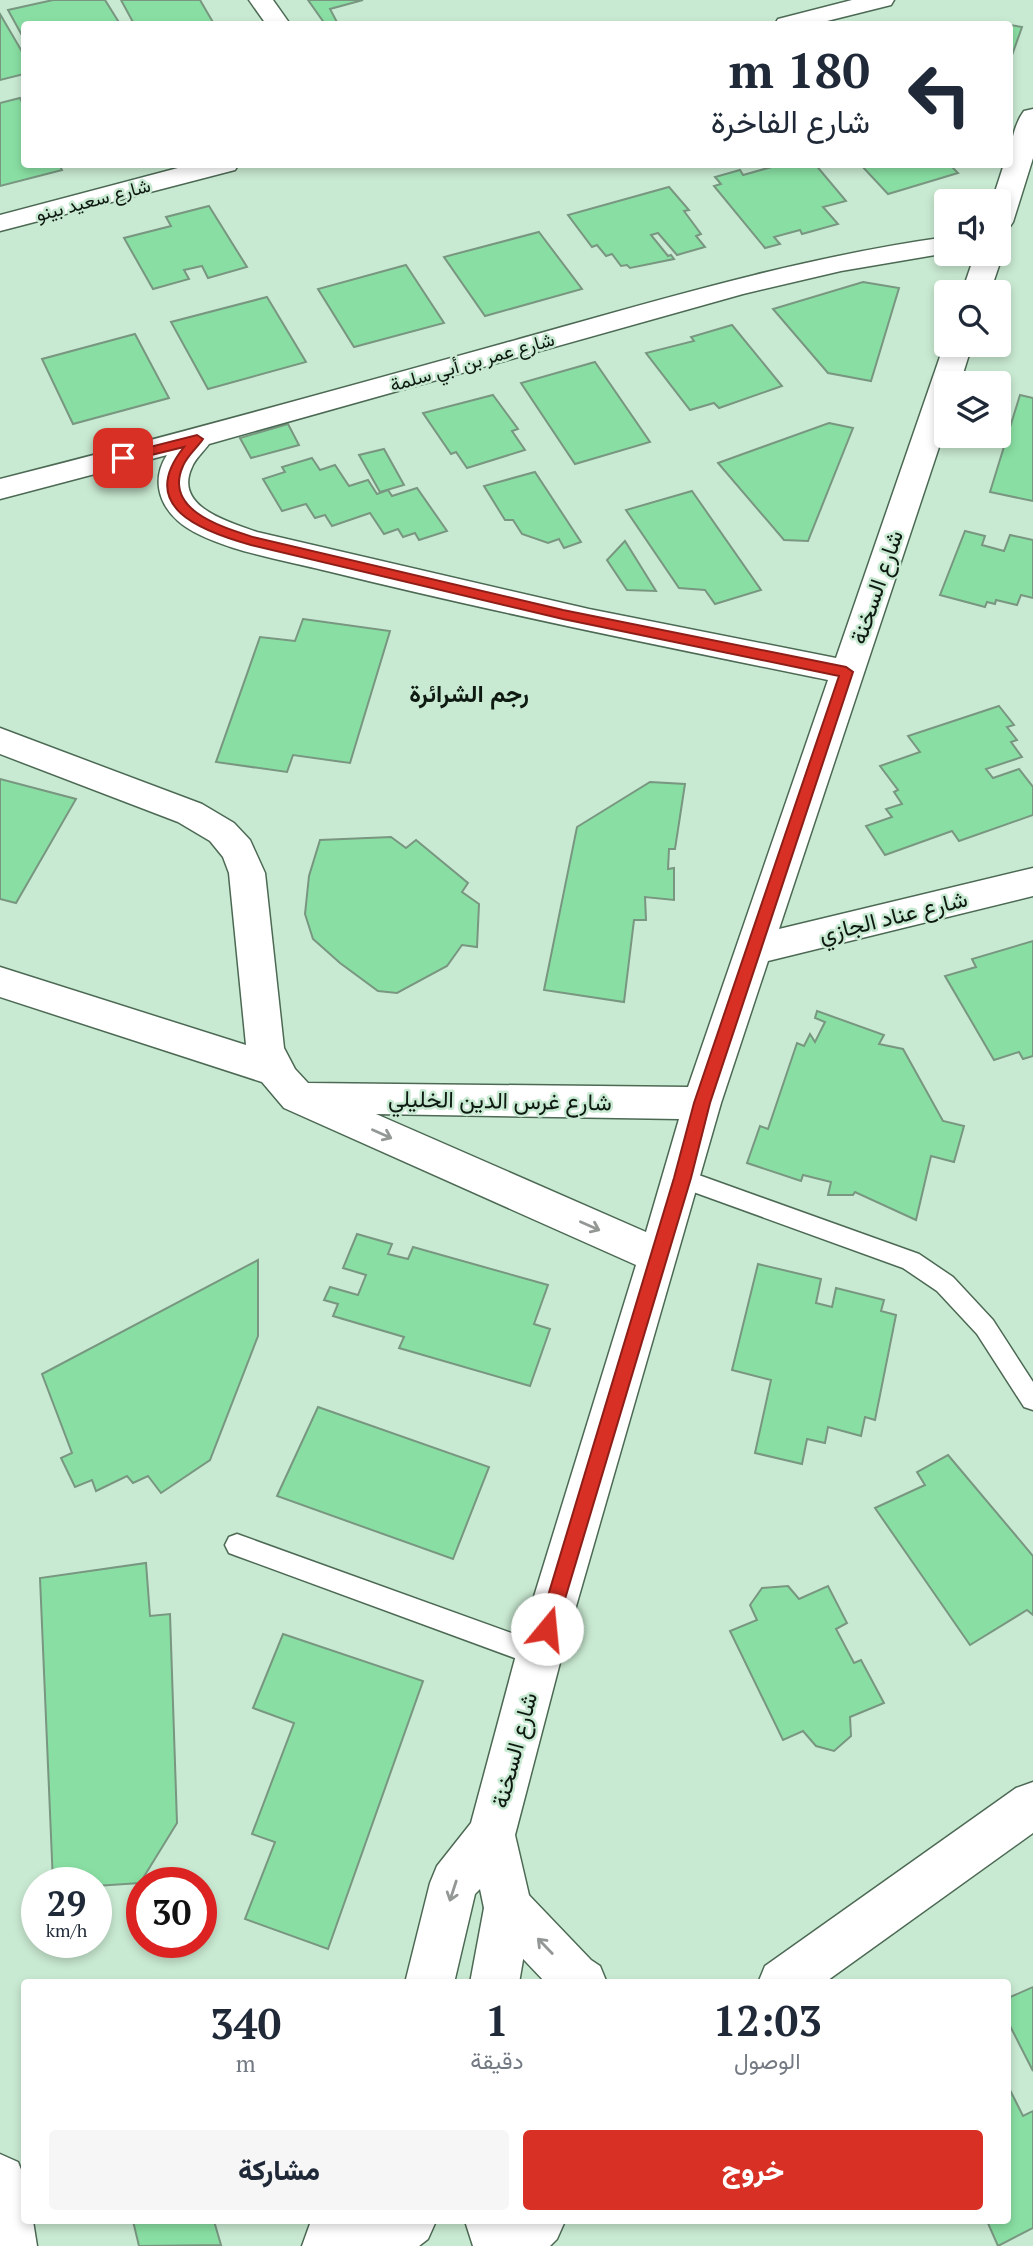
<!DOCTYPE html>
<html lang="ar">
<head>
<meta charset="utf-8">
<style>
  body { margin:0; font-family:"PT Serif",Vazirmatn,serif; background:#f6f6f7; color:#1f2937; direction:rtl; height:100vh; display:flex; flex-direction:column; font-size:26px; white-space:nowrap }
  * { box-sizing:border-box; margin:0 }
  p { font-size:23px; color:#747a83 }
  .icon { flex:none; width:38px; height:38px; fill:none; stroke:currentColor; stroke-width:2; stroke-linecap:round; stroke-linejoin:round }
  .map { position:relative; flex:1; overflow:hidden; direction:ltr }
  .details { position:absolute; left:21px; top:1979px; width:990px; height:245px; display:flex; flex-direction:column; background:#fff; border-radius:7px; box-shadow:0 4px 10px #0003; direction:rtl }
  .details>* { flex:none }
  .banner { position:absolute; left:21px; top:21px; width:992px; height:147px; border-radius:7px; box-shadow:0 4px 10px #0003; direction:rtl; background:#fff; color:#1f2937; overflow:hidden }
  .controls { position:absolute; left:934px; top:189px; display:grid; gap:14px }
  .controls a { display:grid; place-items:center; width:77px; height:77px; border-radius:7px; background:#fff; box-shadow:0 4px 10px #0003; font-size:35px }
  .speed { position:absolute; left:21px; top:1867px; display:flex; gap:14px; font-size:35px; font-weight:700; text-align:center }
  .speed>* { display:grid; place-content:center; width:91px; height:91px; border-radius:50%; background:#fff; box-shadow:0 4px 10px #0003; line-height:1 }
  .speed small { font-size:18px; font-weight:400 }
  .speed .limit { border:10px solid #d22; background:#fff; color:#111 }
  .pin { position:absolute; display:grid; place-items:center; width:60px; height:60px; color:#fff; margin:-30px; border-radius:14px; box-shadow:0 4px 10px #0006 }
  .me { position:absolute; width:77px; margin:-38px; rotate:17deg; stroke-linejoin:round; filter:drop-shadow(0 0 5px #0008) }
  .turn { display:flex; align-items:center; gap:24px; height:147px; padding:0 28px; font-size:32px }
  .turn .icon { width:91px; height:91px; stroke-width:2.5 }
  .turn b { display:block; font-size:49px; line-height:60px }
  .eta { display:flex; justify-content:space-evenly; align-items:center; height:119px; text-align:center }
  .eta b { font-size:42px; font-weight:800; line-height:49px }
  .cta { display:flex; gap:14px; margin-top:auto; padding:14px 28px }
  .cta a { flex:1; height:80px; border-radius:7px; background:#d93025; color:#fff; font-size:28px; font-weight:800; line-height:80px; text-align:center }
  .cta a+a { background:#f6f6f7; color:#1f2937 }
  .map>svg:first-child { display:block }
</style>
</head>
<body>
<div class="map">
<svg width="1033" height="2246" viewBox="0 0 1033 2246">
  <rect width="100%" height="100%" fill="#c9ead2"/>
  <g fill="#89dfa3" stroke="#789680" stroke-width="2">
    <polygon points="53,0 105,0 120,24 24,24 24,39 8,10"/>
    <polygon points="121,0 200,0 214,24 134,24"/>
    <polygon points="308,0 363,0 330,9 338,24 325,24"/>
    <polygon points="0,14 24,55 24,74 0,80"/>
    <polygon points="1010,25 1022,27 1010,61"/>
    <polygon points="20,98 24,106 24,164 59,164 62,170 0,186 0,103"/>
    <polygon points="774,164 815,164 846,201 823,207 838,224 802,234 800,230 774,237 780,244 765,248 714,186 721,184 715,177 740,170 743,175 775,166"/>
    <polygon points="860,164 957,164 951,166 958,173 888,194"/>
    <polygon points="669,187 689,210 684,211 701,234 696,236 705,247 677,255 658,233 651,235 668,256 671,255 674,259 630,268 627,265 621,266 612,254 606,256 597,245 592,247 568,215"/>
    <polygon points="209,206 247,267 208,278 202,266 184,270 189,279 153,289 124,238 171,226 166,217"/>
    <polygon points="539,232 582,289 485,316 444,257"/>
    <polygon points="406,265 444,323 354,347 318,289"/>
    <polygon points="863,282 899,288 871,381 828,373 773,309"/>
    <polygon points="267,297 306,362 208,389 171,322"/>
    <polygon points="732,325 782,386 719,408 714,403 690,410 646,353 694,341 691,337"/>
    <polygon points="135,334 169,398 73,424 42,359"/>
    <polygon points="595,362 650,442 575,464 521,383"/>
    <polygon points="493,395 518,429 512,431 525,450 467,468 456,452 451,454 423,413"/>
    <polygon points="1020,395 1033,398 1033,501 990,492"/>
    <polygon points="829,423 853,428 808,541 784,540 718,463"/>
    <polygon points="288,424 299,445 251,458 240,438"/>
    <polygon points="384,449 404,485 380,492 359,455"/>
    <polygon points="312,458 320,470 335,465 349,486 368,480 377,494 388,490 392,496 417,488 447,531 419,540 415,533 403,537 398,529 384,534 370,513 332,526 325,515 315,518 306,504 282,511 263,479 285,472 282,467"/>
    <polygon points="535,472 581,542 564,548 559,539 548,543 522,534 513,520 505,520 484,486"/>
    <polygon points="692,491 761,590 715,604 705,590 679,588 626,510"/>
    <polygon points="965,531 985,536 982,545 1004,551 1010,535 1033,540 1033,598 1021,595 1017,605 996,600 995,604 987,602 985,607 940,595"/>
    <polygon points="625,541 656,591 627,590 607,560"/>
    <polygon points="303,619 390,631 350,763 293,755 287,772 216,762 260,637 295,641"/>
    <polygon points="999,706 1014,725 1007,727 1017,740 1011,742 1022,757 986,769 993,778 1019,769 1033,787 1033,815 959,841 952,831 885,855 866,826 892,817 886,809 902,804 894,792 898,790 880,766 920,752 908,736"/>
    <polygon points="0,779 76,799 16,903 0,899"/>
    <polygon points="650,782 685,784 675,849 669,849 668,869 674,868 674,900 645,897 646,920 634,920 624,1002 544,990 577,827"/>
    <polygon points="391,837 406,848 416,840 468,883 462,892 479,904 477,947 462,945 447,966 397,993 378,991 340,963 313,939 305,914 309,876 320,840"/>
    <polygon points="1033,941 1033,1056 1023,1059 1019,1052 994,1060 945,976 976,967 972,959"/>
    <polygon points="817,1011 884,1035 879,1044 903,1049 943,1121 964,1126 954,1162 931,1156 916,1220 855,1192 853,1195 828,1195 831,1182 803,1175 801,1181 747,1163 760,1126 768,1129 797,1043 804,1046 810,1034 815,1042 825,1022 815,1018"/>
    <polygon points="357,1234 392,1244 388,1254 408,1259 413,1247 548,1285 534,1324 550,1329 530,1386 399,1348 404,1337 333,1316 338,1304 324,1300 330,1287 358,1295 366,1275 343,1268"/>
    <polygon points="258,1260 258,1336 210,1460 161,1493 148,1476 133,1483 127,1476 96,1491 92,1480 75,1487 61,1458 72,1453 42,1374"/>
    <polygon points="758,1264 821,1279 816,1303 832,1307 836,1288 884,1300 881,1311 896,1315 875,1420 865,1417 861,1436 828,1427 825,1443 807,1439 802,1464 755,1453 771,1380 732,1370"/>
    <polygon points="318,1407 489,1467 453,1559 277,1496"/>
    <polygon points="948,1455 1033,1556 1033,1615 1027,1610 970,1645 875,1508 925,1485 917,1472"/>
    <polygon points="146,1563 150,1616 170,1614 177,1823 140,1883 96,1886 96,1883 53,1883 40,1578"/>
    <polygon points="788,1586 799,1599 828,1586 847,1623 836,1629 854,1663 861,1660 884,1703 850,1717 851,1736 834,1751 816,1746 803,1731 783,1740 730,1631 757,1620 750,1605 762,1588"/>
    <polygon points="283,1634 423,1681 328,1949 245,1919 275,1842 252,1834 294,1723 253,1708"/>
    <polygon points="1033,1987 1033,2071 1008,2022 1008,1998"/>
    <polygon points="1008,2086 1023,2116 1033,2111 1033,2228 998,2246 987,2221 1008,2221"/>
    <polygon points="133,2221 214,2221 221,2245 139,2246"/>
  </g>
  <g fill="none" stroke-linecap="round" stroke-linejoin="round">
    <g stroke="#4c6954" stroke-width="3">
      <g id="lane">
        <polygon points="682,1169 919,1254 953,1277 993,1320 1033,1382 1033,1410 1024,1407 977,1334 937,1291 903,1268 674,1185 671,1178 674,1171"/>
        <polygon points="237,1534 539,1643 548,1646 551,1655 548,1664 539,1667 237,1556 229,1553 225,1545 229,1537"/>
      </g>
    </g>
    <g stroke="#4c6954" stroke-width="3">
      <g id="street">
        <polygon points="249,0 273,0 290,24 266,24"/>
        <polygon points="852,0 894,0 891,5 815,24 775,24 778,19"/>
        <path d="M1033,109V158L1013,222L1009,228L999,230V201H992L1004,164H1010C1010,147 1013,126 1024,111Z"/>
        <polygon points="193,164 239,164 235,170 0,231 0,215"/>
        <path d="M947,237V253L841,271L743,294L209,444C204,451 195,459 192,467C173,507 229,522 257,532L589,609L836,658L944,345L947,340V345H972L960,383H947V423L779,929L1033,868V896L768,961L721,1103L562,1655L515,1835L532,1908L519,1983H470L484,1908L480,1889L475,1894L454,1983H405L430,1883L437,1866L471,1823L516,1655L636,1265L284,1108L262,1082L0,997V967L246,1045L229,873L223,857L210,841L178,822L0,754V728L202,804L234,823L250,840L265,873L284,1048L295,1069L308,1083L688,1087L828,680C661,646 493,612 327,571C287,561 208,548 178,521C158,503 152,478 167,455L0,499V479C169,436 337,390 505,343C652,302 796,258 947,237ZM376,1114L679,1119L646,1232Z"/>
        <polygon points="999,249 1003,254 990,292 962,292 975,254 999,254"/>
        <polygon points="0,2154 18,2162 24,2177 24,2221 33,2221 37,2246 0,2246"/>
        <polygon points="465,2221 517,2221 525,2246 473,2246"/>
      </g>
    </g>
    <g stroke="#4c6954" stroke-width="3">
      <g id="secondary">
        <polygon points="1033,1782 1033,1833 824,1983 758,1983 765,1966 1016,1788"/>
        <polygon points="508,1884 525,1891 591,1960 600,1966 607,1983 546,1983 491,1925 484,1908 491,1891"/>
        <polygon points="311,2221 363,2221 362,2224 366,2221 436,2221 428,2239 419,2246 302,2246"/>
        <polygon points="500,2221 565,2221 557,2239 550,2246 485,2246 493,2228"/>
      </g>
    </g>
    <use href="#lane" fill="#fff" fill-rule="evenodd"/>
    <use href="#street" fill="#fff" fill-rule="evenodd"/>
    <use href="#secondary" fill="#fff" fill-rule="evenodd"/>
  </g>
  <defs><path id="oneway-shaft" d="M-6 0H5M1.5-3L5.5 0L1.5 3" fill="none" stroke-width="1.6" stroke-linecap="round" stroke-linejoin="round" transform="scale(1.75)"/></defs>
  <g stroke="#939894">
    <use href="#oneway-shaft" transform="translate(382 1134) rotate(24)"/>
    <use href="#oneway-shaft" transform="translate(590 1226) rotate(24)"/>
    <use href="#oneway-shaft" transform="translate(453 1891) rotate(108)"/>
    <use href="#oneway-shaft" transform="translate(545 1946) rotate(-134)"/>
  </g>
  <path fill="#d93025" stroke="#8d1f18" stroke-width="2" d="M197,435L203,439C197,448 187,456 183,466C163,510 222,527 253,537L563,610L846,667L853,672L710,1103L691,1178L556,1629L554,1635L547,1638L541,1635L538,1629L674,1178L694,1103L839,676L563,619L251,545C201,531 136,507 184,447L123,462L117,458L118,455Z"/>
  <g text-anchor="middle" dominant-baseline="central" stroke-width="5" stroke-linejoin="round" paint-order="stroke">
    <g font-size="19" fill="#0e1a11" stroke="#c9ead2">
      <text transform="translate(93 199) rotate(-15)">شارع سعيد بينو</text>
      <text transform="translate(472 361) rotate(-16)">شارع عمر بن أبي سلمة</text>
    </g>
    <g font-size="23" fill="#0e1a11" stroke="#c9ead2">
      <text transform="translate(876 587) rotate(-71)">شارع السخنة</text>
      <text transform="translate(893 916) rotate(-14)">شارع عناد الجازي</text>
      <text transform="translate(500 1100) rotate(1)">شارع غرس الدين الخليلي</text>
      <text transform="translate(514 1750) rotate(-75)">شارع السخنة</text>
    </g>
    <g font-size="24" font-weight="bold" fill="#0e1a11" stroke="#c9ead2">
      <text x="469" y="693">رجم الشرائرة</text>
    </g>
  </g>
</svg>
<div class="controls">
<a><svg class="icon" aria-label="sound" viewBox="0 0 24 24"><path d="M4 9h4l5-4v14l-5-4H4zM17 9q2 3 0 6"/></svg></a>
<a><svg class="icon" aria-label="search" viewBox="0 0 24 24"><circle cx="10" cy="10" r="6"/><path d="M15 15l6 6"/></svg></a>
<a><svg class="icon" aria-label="layers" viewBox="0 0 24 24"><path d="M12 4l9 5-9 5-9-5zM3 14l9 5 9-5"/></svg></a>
</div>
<div class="speed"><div>29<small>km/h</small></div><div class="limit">30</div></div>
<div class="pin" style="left:123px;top:458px;background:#d93025"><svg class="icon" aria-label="arrive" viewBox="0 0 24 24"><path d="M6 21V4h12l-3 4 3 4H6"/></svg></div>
<svg class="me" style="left:547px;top:1629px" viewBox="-20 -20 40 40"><circle r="19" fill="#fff"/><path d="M0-13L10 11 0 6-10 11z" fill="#d93025"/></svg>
<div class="banner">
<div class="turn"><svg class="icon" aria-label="left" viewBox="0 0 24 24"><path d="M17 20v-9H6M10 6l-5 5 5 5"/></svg><div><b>180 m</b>شارع الفاخرة</div></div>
</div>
<section class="details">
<div class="eta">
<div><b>12:03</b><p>الوصول</p></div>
<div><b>1</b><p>دقيقة</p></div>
<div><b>340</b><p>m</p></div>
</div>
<div class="cta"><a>خروج</a><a>مشاركة</a></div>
</section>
</div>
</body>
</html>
